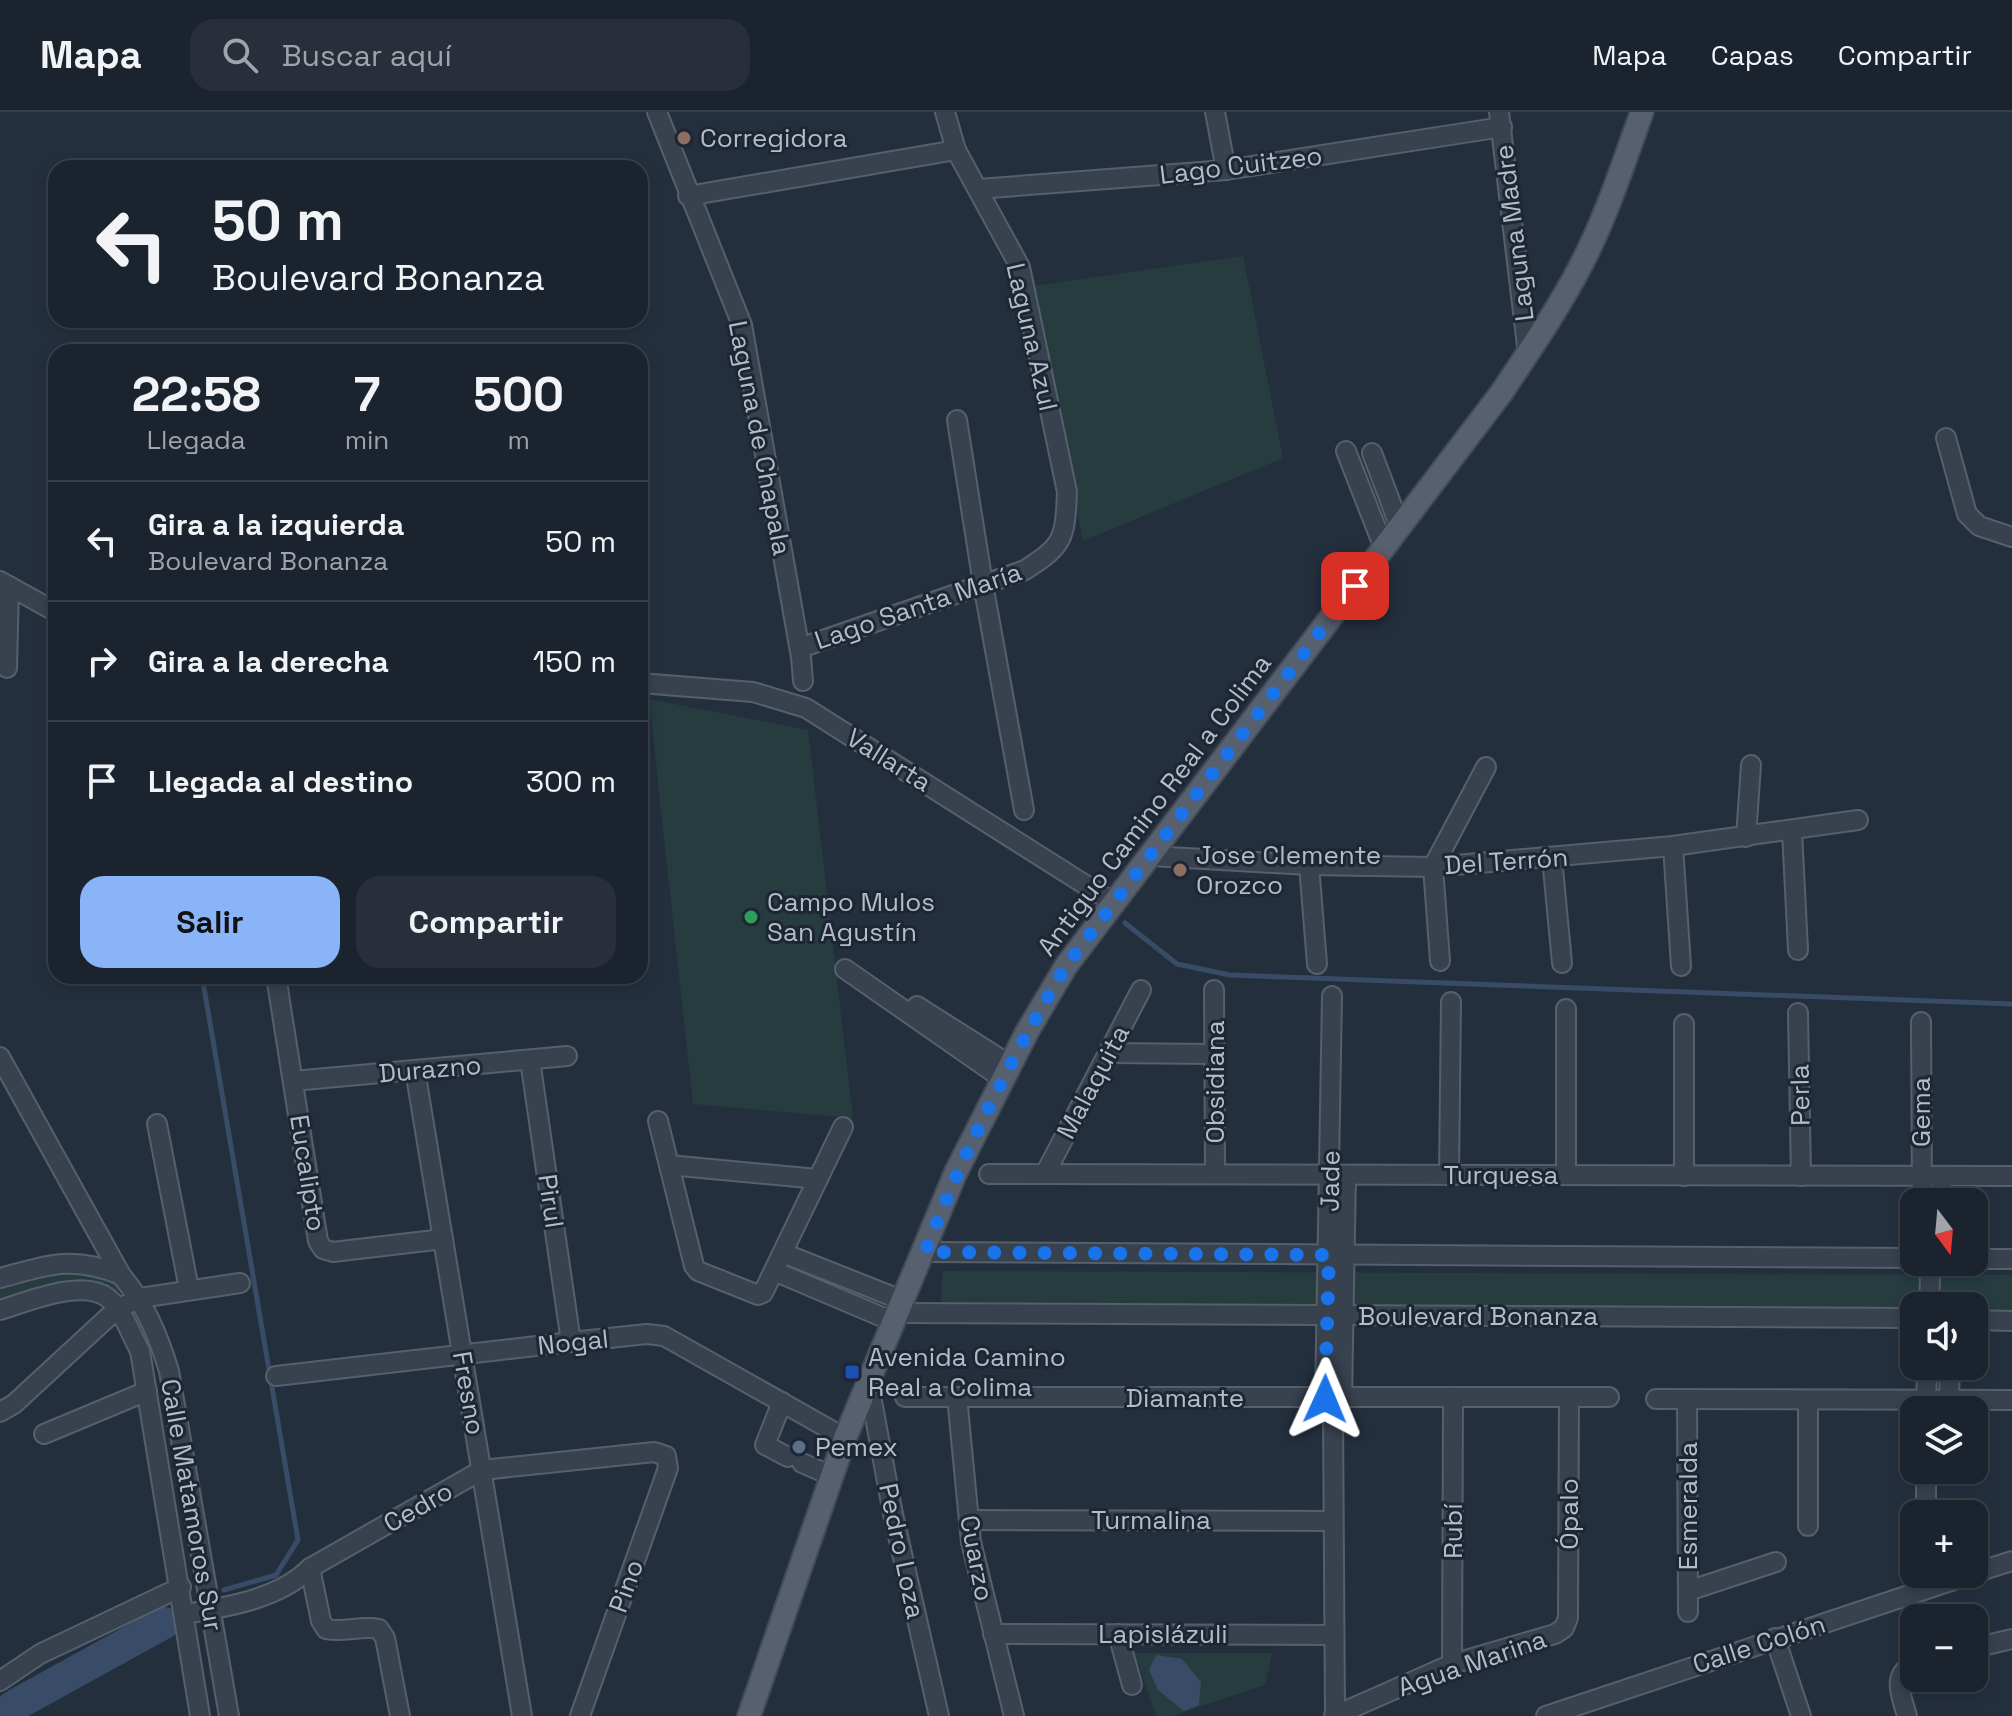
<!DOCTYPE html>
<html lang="es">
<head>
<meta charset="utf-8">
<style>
  body { margin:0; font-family:"Space Grotesk",sans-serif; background:#282f3a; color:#f1f3f6; height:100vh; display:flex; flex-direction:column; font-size:30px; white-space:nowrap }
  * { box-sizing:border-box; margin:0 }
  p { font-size:26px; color:#a0a4aa }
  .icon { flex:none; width:44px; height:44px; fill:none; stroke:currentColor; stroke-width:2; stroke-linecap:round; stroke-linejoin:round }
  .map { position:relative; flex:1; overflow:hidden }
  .details { position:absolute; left:48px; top:232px; width:600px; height:640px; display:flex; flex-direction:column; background:#1b232e; border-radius:24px; box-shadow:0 4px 12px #0003,0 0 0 2px #39404a }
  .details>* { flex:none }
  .hud { position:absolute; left:48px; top:48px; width:600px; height:168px; border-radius:24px; box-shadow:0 4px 12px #0003,0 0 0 2px #39404a; background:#1b232e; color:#f1f3f6; overflow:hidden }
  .needle { width:52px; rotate:164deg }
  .buttons { position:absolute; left:1900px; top:1076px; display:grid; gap:16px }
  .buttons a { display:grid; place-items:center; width:88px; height:88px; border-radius:16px; background:#1b232e; box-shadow:0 4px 12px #0003,0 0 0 2px #39404a; font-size:40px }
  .pin { position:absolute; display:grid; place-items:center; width:68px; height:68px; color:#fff; margin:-34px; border-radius:16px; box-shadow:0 4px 12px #0006 }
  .me { position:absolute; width:88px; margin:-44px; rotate:1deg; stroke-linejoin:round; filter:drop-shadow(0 0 6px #0008) }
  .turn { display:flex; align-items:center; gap:28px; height:168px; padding:0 32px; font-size:36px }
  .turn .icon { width:104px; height:104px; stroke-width:2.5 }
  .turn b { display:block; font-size:56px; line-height:68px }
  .eta { display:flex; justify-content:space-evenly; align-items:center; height:136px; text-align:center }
  .eta b { font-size:48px; font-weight:700; line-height:56px }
  .button { display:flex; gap:16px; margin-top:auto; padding:16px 32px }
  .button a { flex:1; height:92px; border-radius:24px; background:#8ab4f8; color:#111; font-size:32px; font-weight:700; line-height:92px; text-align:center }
  .button a+a { background:#282f3a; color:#f1f3f6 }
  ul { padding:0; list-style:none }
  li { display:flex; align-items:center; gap:24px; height:120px; padding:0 32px; border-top:2px solid #39404a }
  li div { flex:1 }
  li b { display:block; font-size:30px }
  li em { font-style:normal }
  header { display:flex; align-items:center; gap:48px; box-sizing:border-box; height:112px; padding:0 40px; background:#1b232e; border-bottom:2px solid #39404a }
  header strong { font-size:38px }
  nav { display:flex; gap:44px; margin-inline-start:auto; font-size:28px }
  .search { width:560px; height:72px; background:#282f3a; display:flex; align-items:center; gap:20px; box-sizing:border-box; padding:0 28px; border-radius:24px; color:#a0a4aa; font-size:30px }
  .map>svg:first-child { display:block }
</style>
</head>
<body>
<header>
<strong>Mapa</strong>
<div class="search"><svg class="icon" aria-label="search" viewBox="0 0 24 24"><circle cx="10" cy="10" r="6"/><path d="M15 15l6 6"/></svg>Buscar aquí</div>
<nav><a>Mapa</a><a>Capas</a><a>Compartir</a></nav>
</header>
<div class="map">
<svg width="2012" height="1604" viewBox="0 0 2012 1604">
  <rect width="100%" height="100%" fill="#242f3e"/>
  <g fill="#263c3f">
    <polygon points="1243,144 1283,346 1083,429 1033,174"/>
    <polygon points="649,587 808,618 853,1006 693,992"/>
    <path d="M58,1156L113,1163L119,1179C68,1162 49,1173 0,1188V1172Z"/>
    <polygon points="943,1159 2012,1163 2012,1202 1974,1201 1974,1194 1914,1194 1914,1201 940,1195"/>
    <polygon points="1135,1541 1272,1541 1265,1573 1172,1604 1156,1604"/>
  </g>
  <polygon fill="#394c67" points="1156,1543 1182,1547 1201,1570 1199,1593 1184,1599 1158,1578 1149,1558"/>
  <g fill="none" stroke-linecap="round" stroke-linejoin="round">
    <g stroke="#394c67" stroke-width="5">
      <polyline points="1125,811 1177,852 1230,863 2012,892"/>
      <polyline points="202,864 298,1428 276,1463 224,1478"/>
      <polyline points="164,1511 171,1504"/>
    </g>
    <polyline stroke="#394c67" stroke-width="32" points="0,1604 17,1592 164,1511"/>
    <g stroke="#565f6c" stroke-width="22">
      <g id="minor">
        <polyline points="657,0 742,213 801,545 803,569"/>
        <polyline points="1215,0 1226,58"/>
        <polyline points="1499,0 1528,242"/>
        <polyline points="978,77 1226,58 1502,15"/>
        <polyline points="688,84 956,38"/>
        <polyline points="957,308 983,472 1024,698"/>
        <polyline points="1946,326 1967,402 1979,414 2012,425"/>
        <polyline points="1346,339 1384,436"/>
        <polyline points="1372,341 1400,415"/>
        <polyline points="0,469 56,500"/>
        <path d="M800,536L1025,458C1064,433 1065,427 1067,380L1020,155L956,38L945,0"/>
        <polyline points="7,556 9,474"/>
        <polyline points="640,571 753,580 806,596 1114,791"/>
        <polyline points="1792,719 1798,838"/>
        <polyline points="1746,725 1751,653"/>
        <polyline points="1673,734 1681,854"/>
        <polyline points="1151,744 1309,753 1433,755 1673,734 1858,708"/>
        <polyline points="1552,746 1562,851"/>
        <polyline points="1309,753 1317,852"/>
        <polyline points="1440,849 1433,755 1486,655"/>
        <polyline points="845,857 1003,967"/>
        <polyline points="276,864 318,1129 323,1137 333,1140 443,1127"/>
        <polyline points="1214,878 1215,1062"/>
        <polyline points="1332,884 1325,1287 1333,1301 1335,1604"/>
        <polyline points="917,894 1010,953"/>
        <polyline points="1566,897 1566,1063"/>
        <polyline points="1798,901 1801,1064"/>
        <polyline points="1921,910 1922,1090"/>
        <polyline points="1108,941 1214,942"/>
        <path d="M0,945L121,1163C145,1192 158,1223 169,1259L229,1604"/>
        <polyline points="530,948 571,1230"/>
        <polyline points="415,958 522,1604"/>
        <polyline points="293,969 567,944"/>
        <polyline points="658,1009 669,1053 818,1067"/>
        <polyline points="157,1012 189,1177"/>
        <polyline points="669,1053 694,1154 698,1159 758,1183 763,1181 843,1015"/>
        <polyline points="989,1062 2012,1064"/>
        <polyline points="1045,1062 1141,878"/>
        <polyline points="1449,1063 1451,890"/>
        <polyline points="1684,1064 1684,912"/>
        <polyline points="1941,1064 1942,1090"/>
        <polyline points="925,1140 1914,1146"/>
        <polyline points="783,1141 904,1189"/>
        <polyline points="1974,1147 2012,1147"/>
        <polyline points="1923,1150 1930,1166 1929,1194"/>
        <polyline points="774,1159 894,1210"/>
        <path d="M0,1166C49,1153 72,1143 121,1163"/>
        <path d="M0,1198C27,1190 83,1166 108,1186C123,1198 131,1223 140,1239L200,1604"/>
        <polyline points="899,1201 1914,1206"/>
        <polyline points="1974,1208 2012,1209"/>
        <polyline points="276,1264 571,1230 647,1222 664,1224 845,1326"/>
        <polyline points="869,1273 893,1402 939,1604"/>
        <polyline points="905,1285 1609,1285"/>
        <polyline points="957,1285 971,1430 1014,1604"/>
        <polyline points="1656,1287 2012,1288"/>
        <polyline points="1687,1287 1688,1500"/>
        <polyline points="1949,1288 1950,1254"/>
        <polyline points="782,1290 765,1333 788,1345"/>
        <polyline points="1336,1295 1342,1287 1346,1063"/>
        <polyline points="1926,1298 1927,1254"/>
        <polyline points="0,1300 14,1292 117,1197 140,1186 240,1171"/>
        <polyline points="44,1322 147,1279"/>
        <polyline points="802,1351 832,1364"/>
        <polyline points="1926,1394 1926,1358"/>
        <polyline points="969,1408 1333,1409"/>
        <polyline points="1808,1414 1808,1288"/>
        <path d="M310,1456L321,1509L326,1517C344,1521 362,1513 379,1517L385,1526L400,1604"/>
        <polyline points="1974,1461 2012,1449"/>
        <polyline points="1688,1479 1776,1450"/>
        <path d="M185,1502C227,1495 279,1487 310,1456L482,1358L654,1340L666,1344L668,1356L580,1604"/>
        <polyline points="993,1522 1334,1523"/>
        <polyline points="1118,1522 1132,1573"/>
        <polyline points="1775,1526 1801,1604"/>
        <polyline points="1974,1536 2012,1527"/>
        <polyline points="1452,1552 1453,1286"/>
        <polyline points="0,1569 40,1542 181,1475"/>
        <polyline points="1334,1604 1452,1552 1555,1522 1564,1516 1568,1506 1569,1287"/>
        <polyline points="1546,1604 1972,1462"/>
        <path d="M1907,1604C1901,1582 1891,1564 1914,1551"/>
      </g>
    </g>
    <g stroke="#414a57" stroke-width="26">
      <path id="major" d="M749,1604L845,1326L956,1060L1027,920L1066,854L1502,280C1529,239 1557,199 1580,155C1606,106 1623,52 1642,0"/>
    </g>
    <use href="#minor" stroke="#38414e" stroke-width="18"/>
    <use href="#major" stroke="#56606e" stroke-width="22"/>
  </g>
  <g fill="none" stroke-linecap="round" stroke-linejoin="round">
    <path stroke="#1a73e8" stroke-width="14" stroke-dasharray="0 25.2" d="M1325,1287L1329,1143L925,1140C964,1040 1011,946 1066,854L1355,474"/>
  </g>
  <g fill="#8d6e63" stroke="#1d2633" stroke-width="3">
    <circle cx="684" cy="26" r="8"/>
    <circle cx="1180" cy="758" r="8"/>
  </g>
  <circle fill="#2e9e5b" stroke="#1d2633" stroke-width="3" cx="751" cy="805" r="8"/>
  <rect fill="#1a4fb4" stroke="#1d2633" stroke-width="3" x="844" y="1252" width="16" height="16" rx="4"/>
  <circle fill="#5c6f8a" stroke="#1d2633" stroke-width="3" cx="799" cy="1335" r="8"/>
  <g text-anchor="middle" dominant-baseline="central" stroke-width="6" stroke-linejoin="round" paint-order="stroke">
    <g font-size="26" fill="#b4bcc9" stroke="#1d2633" text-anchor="start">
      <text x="700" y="26">Corregidora</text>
      <text x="1196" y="743">Jose Clemente<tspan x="1196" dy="30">Orozco</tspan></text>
      <text x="767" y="790">Campo Mulos<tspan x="767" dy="30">San Agustín</tspan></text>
      <text x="868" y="1245">Avenida Camino<tspan x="868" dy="30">Real a Colima</tspan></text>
      <text x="815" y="1335">Pemex</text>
    </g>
    <g font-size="26" fill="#b4bcc9" stroke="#1d2633">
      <text transform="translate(1241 53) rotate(-7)">Lago Cuitzeo</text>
      <text transform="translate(1514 121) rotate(-97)">Laguna Madre</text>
      <text transform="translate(1032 225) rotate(77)">Laguna Azul</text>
      <text transform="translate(760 326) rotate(79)">Laguna de Chapala</text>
      <text transform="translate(918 494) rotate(-19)">Lago Santa María</text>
      <text transform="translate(889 648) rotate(32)">Vallarta</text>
      <text transform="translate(1154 693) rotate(-53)">Antiguo Camino Real a Colima</text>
      <text transform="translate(1506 749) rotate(-4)">Del Terrón</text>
      <text transform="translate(430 957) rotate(-5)">Durazno</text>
      <text transform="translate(1093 970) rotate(-62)">Malaquita</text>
      <text transform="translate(1215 970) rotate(-90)">Obsidiana</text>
      <text transform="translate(1800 983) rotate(-91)">Perla</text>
      <text transform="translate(1921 1000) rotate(-90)">Gema</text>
      <text transform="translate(308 1061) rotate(81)">Eucalipto</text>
      <text x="1501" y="1063">Turquesa</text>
      <text transform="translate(1330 1069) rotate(-89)">Jade</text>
      <text transform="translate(551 1089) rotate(82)">Pirul</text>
      <text x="1478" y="1204">Boulevard Bonanza</text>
      <text transform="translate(573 1230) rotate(-6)">Nogal</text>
      <text transform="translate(469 1281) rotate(80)">Fresno</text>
      <text x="1185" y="1286">Diamante</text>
      <text transform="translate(192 1393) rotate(80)">Calle Matamoros Sur</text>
      <text transform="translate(1688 1394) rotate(-90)">Esmeralda</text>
      <text transform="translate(418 1395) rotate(-30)">Cedro</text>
      <text transform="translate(1569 1402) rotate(-90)">Ópalo</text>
      <text x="1151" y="1408">Turmalina</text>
      <text transform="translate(1453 1419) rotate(-90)">Rubí</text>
      <text transform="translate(902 1439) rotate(78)">Pedro Loza</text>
      <text transform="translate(977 1446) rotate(79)">Cuarzo</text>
      <text transform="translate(626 1474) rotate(-70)">Pino</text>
      <text x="1163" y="1522">Lapislázuli</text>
      <text transform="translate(1759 1532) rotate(-18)">Calle Colón</text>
      <text transform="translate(1472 1551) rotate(-19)">Agua Marina</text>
    </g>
  </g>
</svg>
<div class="buttons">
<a><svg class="needle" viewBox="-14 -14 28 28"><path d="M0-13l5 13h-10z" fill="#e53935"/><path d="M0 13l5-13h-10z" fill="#a0a4aa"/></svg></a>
<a><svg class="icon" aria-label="sound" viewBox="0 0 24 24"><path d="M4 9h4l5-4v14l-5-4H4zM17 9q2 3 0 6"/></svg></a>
<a><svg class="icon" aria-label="layers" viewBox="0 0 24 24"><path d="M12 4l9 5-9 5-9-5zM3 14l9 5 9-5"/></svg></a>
<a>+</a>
<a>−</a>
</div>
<div class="pin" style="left:1355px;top:474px;background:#d93025"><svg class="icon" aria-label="arrive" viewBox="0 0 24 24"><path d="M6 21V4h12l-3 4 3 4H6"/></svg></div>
<svg class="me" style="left:1325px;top:1287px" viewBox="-20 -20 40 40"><path d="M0-17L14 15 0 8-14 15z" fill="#1a73e8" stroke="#fff" stroke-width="4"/></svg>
<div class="hud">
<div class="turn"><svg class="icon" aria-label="left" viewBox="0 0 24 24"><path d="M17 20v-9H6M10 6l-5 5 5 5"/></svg><div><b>50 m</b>Boulevard Bonanza</div></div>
</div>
<section class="details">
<div class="eta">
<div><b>22:58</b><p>Llegada</p></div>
<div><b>7</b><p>min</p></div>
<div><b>500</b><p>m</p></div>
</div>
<ul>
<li><svg class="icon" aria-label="left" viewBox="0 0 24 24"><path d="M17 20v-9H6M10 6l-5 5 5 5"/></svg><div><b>Gira a la izquierda</b><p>Boulevard Bonanza</p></div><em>50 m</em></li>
<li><svg class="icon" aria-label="right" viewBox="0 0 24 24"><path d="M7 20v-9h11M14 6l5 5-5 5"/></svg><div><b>Gira a la derecha</b></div><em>150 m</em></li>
<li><svg class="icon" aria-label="arrive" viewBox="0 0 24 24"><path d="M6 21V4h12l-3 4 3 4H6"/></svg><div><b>Llegada al destino</b></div><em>300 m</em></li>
</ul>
<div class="button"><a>Salir</a><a>Compartir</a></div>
</section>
</div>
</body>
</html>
